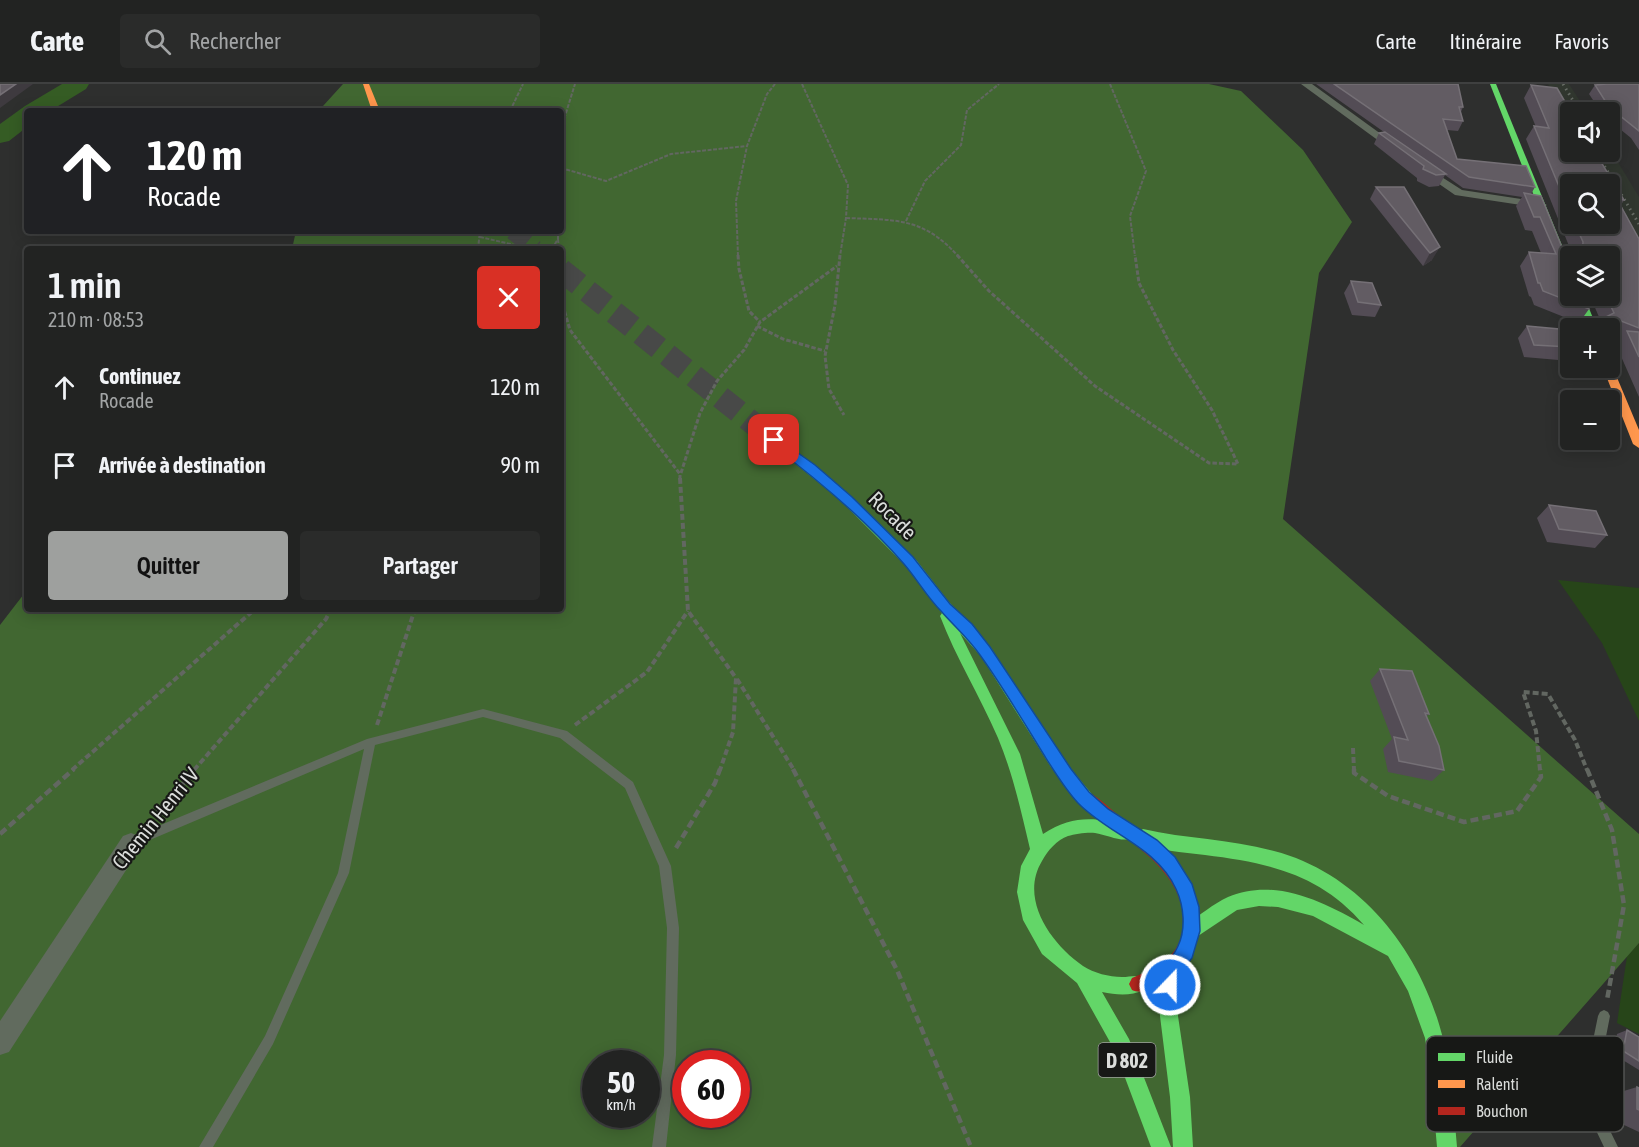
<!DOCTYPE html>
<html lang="fr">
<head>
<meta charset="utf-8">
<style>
  body { margin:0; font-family:"Asap Condensed",sans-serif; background:#2a2b2a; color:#f1f3f6; height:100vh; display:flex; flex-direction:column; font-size:22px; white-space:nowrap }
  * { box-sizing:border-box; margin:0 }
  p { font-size:20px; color:#a2a4a5 }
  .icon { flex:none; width:33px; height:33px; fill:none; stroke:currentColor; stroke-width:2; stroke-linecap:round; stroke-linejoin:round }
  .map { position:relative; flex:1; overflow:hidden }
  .panel { position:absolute; left:24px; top:162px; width:540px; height:366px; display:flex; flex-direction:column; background:#222322; border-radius:6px; box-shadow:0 3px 15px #0003,0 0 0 2px #3f4040 }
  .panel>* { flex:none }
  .banner { position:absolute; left:24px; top:24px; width:540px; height:126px; border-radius:6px; box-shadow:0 3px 15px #0003,0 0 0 2px #3f4040; background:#202124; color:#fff; overflow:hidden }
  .buttons { position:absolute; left:1560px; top:18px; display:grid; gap:12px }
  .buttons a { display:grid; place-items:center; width:60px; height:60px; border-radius:6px; background:#222322; box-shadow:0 3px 15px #0003,0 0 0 2px #3f4040; font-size:30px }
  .speed { position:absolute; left:582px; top:966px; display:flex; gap:12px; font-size:30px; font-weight:700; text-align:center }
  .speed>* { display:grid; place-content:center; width:78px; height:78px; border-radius:50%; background:#222322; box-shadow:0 3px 15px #0003,0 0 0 2px #3f4040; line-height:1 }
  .speed small { font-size:15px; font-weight:400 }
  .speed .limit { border:9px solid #d22; background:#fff; color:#111 }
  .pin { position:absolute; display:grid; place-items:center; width:51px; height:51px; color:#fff; margin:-26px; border-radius:12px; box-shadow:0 3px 9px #0006 }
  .me { position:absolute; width:66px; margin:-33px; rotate:22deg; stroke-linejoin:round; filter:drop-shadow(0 0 4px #0008) }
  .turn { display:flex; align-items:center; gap:21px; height:126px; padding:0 24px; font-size:27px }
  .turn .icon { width:78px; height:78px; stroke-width:2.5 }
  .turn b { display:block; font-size:42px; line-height:51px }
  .round { display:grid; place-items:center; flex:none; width:63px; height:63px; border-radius:6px; background:#2a2b2a }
  .summary { display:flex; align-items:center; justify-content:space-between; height:102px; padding:0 24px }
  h1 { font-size:36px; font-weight:600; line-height:45px }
  .action { display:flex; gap:12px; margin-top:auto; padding:12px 24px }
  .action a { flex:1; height:69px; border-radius:6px; background:#9ea09e; color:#111; font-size:24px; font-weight:600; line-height:69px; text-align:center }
  .action a+a { background:#2a2b2a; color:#f1f3f6 }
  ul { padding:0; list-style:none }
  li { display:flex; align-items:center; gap:18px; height:78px; padding:0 24px }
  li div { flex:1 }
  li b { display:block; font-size:22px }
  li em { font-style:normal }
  header { display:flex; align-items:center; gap:36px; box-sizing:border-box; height:84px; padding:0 30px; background:#222322; border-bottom:2px solid #3f4040 }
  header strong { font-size:28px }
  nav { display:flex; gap:33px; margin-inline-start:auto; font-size:21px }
  .search { width:420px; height:54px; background:#2a2b2a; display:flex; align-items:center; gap:15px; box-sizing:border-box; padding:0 21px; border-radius:6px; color:#a2a4a5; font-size:22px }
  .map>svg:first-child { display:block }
</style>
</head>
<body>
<header>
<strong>Carte</strong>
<div class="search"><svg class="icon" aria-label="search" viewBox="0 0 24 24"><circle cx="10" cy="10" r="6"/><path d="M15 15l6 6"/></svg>Rechercher</div>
<nav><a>Carte</a><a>Itinéraire</a><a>Favoris</a></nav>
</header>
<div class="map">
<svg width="1639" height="1063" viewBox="0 0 1639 1063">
  <rect width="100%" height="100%" fill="#2e2f2e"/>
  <g fill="#31372f">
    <polygon points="1548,0 1569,0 1587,28 1570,28 1570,39"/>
    <polygon points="1610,65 1639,113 1639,156 1610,100 1587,68 1610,68"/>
  </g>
  <g fill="#274519">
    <polygon points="1558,496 1639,504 1639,637 1602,559"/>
    <polygon points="1639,859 1639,950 1617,939 1627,872"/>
  </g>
  <path fill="#416731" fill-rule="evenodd" d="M343,0H1209L1241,7L1303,66L1352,138L1319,189L1283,435L1639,750V859L1460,1063H0V541L27,506V525H561V165H292L296,147H561V27H322L323,22ZM596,980H646V1030H596ZM686,980H736V1030H686Z"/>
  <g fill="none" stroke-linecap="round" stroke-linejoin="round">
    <polygon fill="#355c24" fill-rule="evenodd" points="62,0 89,0 86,5 50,27 27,27 27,43 9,57 0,59 0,40 25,22"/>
    <polyline stroke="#484948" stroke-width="18" stroke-dasharray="18 9" stroke-linecap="butt" points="513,147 535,165"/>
    <polyline stroke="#484948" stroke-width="23" stroke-dasharray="23 11" stroke-linecap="butt" points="561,186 774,356"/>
    <g stroke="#626761" stroke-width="2" stroke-dasharray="4 1.5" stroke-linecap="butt">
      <polyline points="802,0 848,101 846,134 840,172"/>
      <polyline points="1110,0 1146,87 1130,132 1135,172"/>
      <polyline points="510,27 523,0"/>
      <polyline points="561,45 575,0"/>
      <polyline points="561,84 606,97 671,70 747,62 767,10 775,0"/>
      <path d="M846,134C895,136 923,133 958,172"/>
      <polyline points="906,137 925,97 961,61 967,26 999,0"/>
      <polyline points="480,153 532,165"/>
      <polyline points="558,155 559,165"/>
      <polyline points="478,165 480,147"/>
      <polyline points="552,165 558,155 558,147"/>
      <polyline points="738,172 736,117 747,62"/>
    </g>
    <g stroke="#626761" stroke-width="3" stroke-dasharray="4.5 2" stroke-linecap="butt">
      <polyline points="738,171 739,185 749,227 760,238"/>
      <polyline points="840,171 835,221 825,272 829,305 844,331"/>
      <polyline points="957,171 989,207 1095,302 1209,379 1238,380 1212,326 1173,266 1139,199 1135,171"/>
      <polyline points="561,215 570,246 680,390 680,396"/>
      <polyline points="757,242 783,255 825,267"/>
      <polyline points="681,389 700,329 717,297 744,266 760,238 837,182"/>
    </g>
    <g stroke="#626761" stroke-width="4" stroke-dasharray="6 3" stroke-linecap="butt">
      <polyline points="680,394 688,527 736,594 733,648 720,686"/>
      <polyline points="737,595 794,686"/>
      <polyline points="377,641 415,525"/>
      <polyline points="575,641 647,588 688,527"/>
      <polyline points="1353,664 1354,686"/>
      <polyline points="72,686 255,525"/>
      <polyline points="194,686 326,535 331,525"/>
      <polyline points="1540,686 1536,647 1523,608 1548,610 1575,656 1587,686"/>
    </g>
    <g stroke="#626761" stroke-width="4.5" stroke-dasharray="8 4" stroke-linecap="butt">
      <polyline points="793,685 897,886 971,1063"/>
      <polyline points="1354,685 1354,689 1388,712 1464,738 1517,727 1541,693 1540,685"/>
      <polyline points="1587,685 1612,746 1624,821 1607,916"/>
      <polyline points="157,729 196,685"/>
      <polyline points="0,750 74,685"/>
      <polyline points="676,764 715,699 720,685"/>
    </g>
    <g fill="#616b5e" fill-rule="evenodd">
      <polygon points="483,625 567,647 633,698 671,782 679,844 676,971 666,1063 652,1063 664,971 667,844 659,782 625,704 560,654 483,633 375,661 349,789 273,960 213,1063 199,1063 265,952 338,789 364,665 131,764 127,763 126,759 127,755 367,655"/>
      <polygon points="1604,926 1608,928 1610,932 1594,1014 1618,1063 1604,1063 1581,1015 1598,932 1600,928"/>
    </g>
    <g fill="#616b5e" fill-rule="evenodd">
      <polygon points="1301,0 1312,0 1403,66 1394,68"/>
      <polygon points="1423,81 1462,106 1541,118 1547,121 1541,124 1455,111 1419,86 1419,82"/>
      <polygon points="131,749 139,752 142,759 139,766 9,968 0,971 0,937 123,752"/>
    </g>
    <g fill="#63d668" fill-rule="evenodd">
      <polygon points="1490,0 1496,0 1570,181 1570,194 1565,191"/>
      <polygon points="1575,212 1584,212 1597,244 1587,244"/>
      <path d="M774,352L847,409L917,477L948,517L991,564L1061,673L1091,709L1093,714L1091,719L1085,721L1079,719L1051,683L981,572L960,549L1020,670L1043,750C1074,730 1095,734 1129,741L1135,744L1137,749L1143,745C1186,755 1231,755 1274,767C1366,791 1428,877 1446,968C1453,999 1454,1031 1457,1063H1437L1431,994L1425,954L1408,907L1388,872L1313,832L1278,823L1259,822L1237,826L1192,856L1186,853L1183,847L1186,841C1200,831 1213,820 1228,813C1275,793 1324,818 1364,841C1320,790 1269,779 1205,771C1182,768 1158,767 1137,758L1135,753C1124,760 1108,751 1095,749C1088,748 1075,750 1068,752C1057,756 1048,766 1042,777C1019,815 1051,860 1083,882C1094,889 1109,893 1122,893C1130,893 1137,890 1144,894L1147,900L1144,906C1131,912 1117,911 1102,908L1129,955L1171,1063H1151L1115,967L1077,899L1042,870L1023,836L1017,808L1021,782L1030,765C1021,727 1013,690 998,654C980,612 956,574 940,532L942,529L907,483L839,415L770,359L768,356Z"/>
      <polygon points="1172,876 1178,879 1181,885 1178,932 1190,1013 1193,1063 1173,1063 1170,1013 1160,932 1163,885 1166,879"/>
    </g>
    <g fill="#ff974d" fill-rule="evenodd">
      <polygon points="363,0 369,0 380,27 372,27"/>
      <polygon points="1610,281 1613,284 1639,346 1639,364 1633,360 1603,284 1610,284"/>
    </g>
    <path fill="#b3261e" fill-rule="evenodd" d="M1085,707C1097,711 1108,723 1118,731C1159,761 1220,803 1194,863C1188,877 1180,890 1166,898C1156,904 1142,911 1132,906L1129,900L1132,894C1157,883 1181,873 1183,841C1186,782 1117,752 1079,719L1077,714L1079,709Z"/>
    <g stroke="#686d66" stroke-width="3" stroke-dasharray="1.5 4" stroke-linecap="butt">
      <polyline points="1563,0 1580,28"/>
      <polyline points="1596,68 1639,140"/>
    </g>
  </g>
  <g fill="#534c55" fill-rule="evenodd">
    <polygon points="1316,0 1458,0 1463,23 1461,28 1463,37 1458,47 1447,46 1457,75 1535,103 1531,110 1568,178 1589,225 1579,239 1534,221 1531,213 1529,212 1520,182 1529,168 1541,169 1532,147 1525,146 1516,122 1522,113 1463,104 1445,91 1439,102 1429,103 1417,97 1417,94 1374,60 1379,49 1384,48"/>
    <polygon points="1639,0 1639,66 1631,54 1610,37 1610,28 1601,28 1589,10 1595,1"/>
    <path d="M1531,1L1624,116L1621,121L1639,155V313L1616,261L1620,255L1610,251V244H1599L1602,240L1590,212H1610V172H1573L1526,55L1534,42L1536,43L1524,14ZM1570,100L1610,140H1570Z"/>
    <polygon points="1376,103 1404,103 1432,176 1423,182 1370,115"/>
    <polygon points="1351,197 1381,221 1375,233 1352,231 1344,209"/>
    <polygon points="1527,242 1570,246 1570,277 1524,273 1518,254"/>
    <polygon points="1549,421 1607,451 1595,464 1547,458 1537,434"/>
    <polygon points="1380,585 1429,630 1426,633 1444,686 1432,697 1388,688 1383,665 1392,655 1370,597"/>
    <polygon points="1627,946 1639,953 1639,986 1613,970 1617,950"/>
    <polygon points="1549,979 1601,1023 1581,1029 1541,1022 1531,986"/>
    <polygon points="1637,1003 1639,1004 1639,1048 1607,1033 1607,1012"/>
  </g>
  <g fill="#3e3a3f">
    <polygon points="16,0 33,0 0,24 0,11"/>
    <polygon points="1440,163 1432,176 1423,182 1430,169"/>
  </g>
  <g fill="#625c63" stroke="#757076" stroke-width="1.5">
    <polygon points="0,0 16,0 0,11"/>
    <polygon points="1334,0 1458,0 1463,23 1459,23 1463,37 1443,35 1457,75 1526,82 1535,103 1469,93"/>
    <polygon points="1607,0 1639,0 1639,47 1609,23 1595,1"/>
    <polygon points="1531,1 1557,4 1571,28 1570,28 1570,68 1595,68 1624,116 1617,115 1639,155 1639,244 1608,232 1614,229 1606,212 1610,212 1610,172 1582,172 1583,158 1575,140 1610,140 1610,100 1570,100 1570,129 1534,42 1549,44"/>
    <polygon points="1385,48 1446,90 1436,91 1423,85 1424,82 1379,49"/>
    <polygon points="1376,103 1404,103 1440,163 1430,169"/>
    <polygon points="1524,109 1541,112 1568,178 1570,180 1570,212 1584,212 1589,225 1543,207 1540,199 1538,199 1529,168 1556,170 1540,133 1534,133"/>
    <polygon points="1351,197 1372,199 1381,221 1358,218"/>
    <polygon points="1527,242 1570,246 1570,263 1534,261"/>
    <polygon points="1627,247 1639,248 1639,273"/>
    <polygon points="1549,421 1596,427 1607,451 1559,445"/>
    <polygon points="1380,585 1412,587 1429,630 1425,629 1439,662 1444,686 1399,677 1394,653 1408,656"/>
    <polygon points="1627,946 1639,953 1639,977 1623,967"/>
    <polygon points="1637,1003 1639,1004 1639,1026 1637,1025"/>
  </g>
  <path fill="#1a73e8" stroke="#114b97" stroke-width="1.5" d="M774,352L815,381L852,413L913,473L950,520L972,540L990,563L1071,685L1089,708L1108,725L1157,756L1175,773L1192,800L1199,823L1200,847L1192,874L1181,888L1177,907L1170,910L1164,907C1156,888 1171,878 1178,862C1186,845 1184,822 1176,805C1157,763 1108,750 1078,719C1065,705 1054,687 1044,671C1023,637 1003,603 980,571C968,554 954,542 941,527C927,513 917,495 904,480C865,435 817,395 769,359V353Z"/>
  <g text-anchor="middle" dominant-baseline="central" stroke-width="4.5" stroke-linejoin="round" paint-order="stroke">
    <rect fill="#171816" stroke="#a0a2a0" stroke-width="1.5" x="1098.5" y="959" width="57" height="34" rx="4.5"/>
    <g font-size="20" font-weight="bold" fill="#dbdddb">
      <text x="1127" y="976">D 802</text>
    </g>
    <g font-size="21" fill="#dbdddb" stroke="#171816">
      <text transform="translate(893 431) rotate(45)">Rocade</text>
      <text transform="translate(155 734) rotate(-51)">Chemin Henri IV</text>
    </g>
  </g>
  <rect x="1426" y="952" width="198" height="96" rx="9" fill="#171816" stroke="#525351" stroke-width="1.5"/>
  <rect x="1438" y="969" width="27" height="8" fill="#63d668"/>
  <rect x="1438" y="996" width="27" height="8" fill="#ff974d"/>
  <rect x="1438" y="1023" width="27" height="8" fill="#b3261e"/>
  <g font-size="16" fill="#dbdddb">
    <text x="1476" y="979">Fluide</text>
    <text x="1476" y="1006">Ralenti</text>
    <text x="1476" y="1033">Bouchon</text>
  </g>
</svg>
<div class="buttons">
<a><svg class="icon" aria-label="sound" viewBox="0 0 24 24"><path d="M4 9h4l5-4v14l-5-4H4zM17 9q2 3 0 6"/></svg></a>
<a><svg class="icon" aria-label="search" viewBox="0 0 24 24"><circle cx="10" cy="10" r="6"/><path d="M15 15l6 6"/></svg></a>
<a><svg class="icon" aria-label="layers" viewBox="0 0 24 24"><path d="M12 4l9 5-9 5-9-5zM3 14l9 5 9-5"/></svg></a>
<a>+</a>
<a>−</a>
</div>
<div class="speed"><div>50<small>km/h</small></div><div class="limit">60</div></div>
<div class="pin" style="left:774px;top:356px;background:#d93025"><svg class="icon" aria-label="arrive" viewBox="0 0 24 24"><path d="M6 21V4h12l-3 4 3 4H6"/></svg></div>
<svg class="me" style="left:1170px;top:901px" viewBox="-20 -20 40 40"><circle r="17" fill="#1a73e8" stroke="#fff" stroke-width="3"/><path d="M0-11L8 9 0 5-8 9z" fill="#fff"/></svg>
<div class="banner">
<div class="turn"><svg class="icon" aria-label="ahead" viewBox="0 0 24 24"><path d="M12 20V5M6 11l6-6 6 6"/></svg><div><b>120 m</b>Rocade</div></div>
</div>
<section class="panel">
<div class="summary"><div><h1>1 min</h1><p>210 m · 08:53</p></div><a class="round" style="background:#d93025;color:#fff"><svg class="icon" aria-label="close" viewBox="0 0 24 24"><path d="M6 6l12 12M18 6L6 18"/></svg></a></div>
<ul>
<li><svg class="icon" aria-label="ahead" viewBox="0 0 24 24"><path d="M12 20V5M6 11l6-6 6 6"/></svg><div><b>Continuez</b><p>Rocade</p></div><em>120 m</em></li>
<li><svg class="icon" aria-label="arrive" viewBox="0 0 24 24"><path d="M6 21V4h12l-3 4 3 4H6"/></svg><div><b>Arrivée à destination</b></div><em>90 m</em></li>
</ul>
<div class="action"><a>Quitter</a><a>Partager</a></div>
</section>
</div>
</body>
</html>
